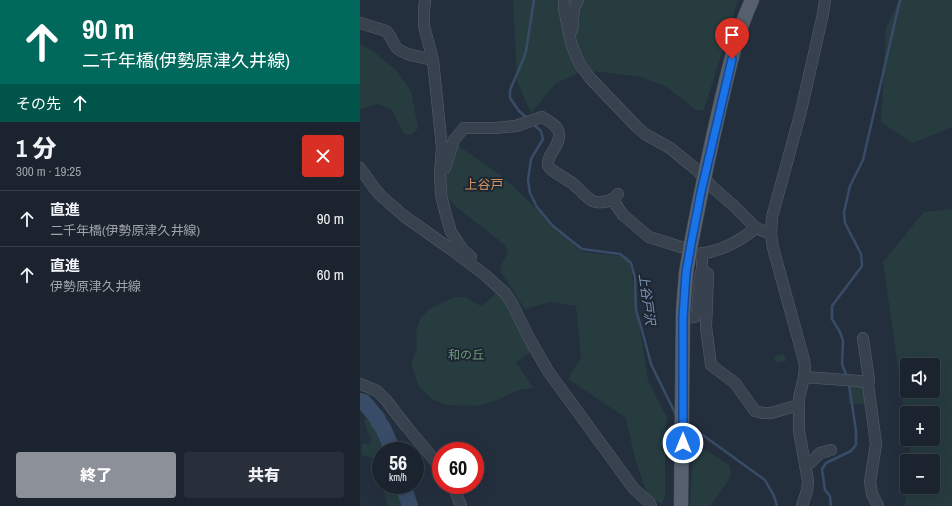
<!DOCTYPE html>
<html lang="ja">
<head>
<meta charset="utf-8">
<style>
  body { margin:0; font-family:"Archivo Narrow","Noto Sans JP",sans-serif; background:#282f3a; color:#f1f3f6; height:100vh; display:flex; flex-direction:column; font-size:15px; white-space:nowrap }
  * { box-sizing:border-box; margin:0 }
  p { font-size:13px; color:#a0a4aa }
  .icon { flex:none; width:22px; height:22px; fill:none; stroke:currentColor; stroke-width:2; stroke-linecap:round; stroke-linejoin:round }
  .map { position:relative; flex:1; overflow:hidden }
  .sheet { display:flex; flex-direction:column; background:#1b232e; width:360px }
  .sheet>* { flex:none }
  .hud { background:#00695c; color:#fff; overflow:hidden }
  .buttons { position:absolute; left:540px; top:358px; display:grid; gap:8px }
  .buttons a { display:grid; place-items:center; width:40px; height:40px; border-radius:4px; background:#1b232e; box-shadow:0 4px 16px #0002,0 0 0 1px #39404a; font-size:20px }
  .speed { position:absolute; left:12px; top:442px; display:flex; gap:8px; font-size:20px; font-weight:700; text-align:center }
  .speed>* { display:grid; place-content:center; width:52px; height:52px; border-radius:50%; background:#1b232e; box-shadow:0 4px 16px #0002,0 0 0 1px #39404a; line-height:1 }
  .speed small { font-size:10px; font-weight:400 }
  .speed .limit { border:6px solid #d22; background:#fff; color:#111 }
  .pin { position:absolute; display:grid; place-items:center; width:34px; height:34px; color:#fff; margin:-41px -17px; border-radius:50% 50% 50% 0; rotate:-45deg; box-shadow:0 0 4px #0007 }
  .pin .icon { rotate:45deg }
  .me { position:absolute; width:44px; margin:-22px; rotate:0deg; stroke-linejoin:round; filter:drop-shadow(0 0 3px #0008) }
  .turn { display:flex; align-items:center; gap:14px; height:84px; padding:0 16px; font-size:18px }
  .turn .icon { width:52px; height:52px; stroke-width:2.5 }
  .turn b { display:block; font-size:28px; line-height:34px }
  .then { display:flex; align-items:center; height:38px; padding:0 16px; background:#0003; gap:8px; font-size:15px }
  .round { display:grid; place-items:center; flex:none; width:42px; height:42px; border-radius:4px; background:#282f3a }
  .overview { display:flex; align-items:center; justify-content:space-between; height:68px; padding:0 16px }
  h1 { font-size:24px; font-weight:800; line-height:30px }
  .button { display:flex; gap:8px; margin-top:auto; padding:8px 16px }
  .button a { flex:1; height:46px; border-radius:4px; background:#8c9099; color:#fff; font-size:16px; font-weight:800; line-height:46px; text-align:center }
  .button a+a { background:#282f3a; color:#f1f3f6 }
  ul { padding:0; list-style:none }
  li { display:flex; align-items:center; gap:12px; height:56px; padding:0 16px; border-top:1px solid #39404a }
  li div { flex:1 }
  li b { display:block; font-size:15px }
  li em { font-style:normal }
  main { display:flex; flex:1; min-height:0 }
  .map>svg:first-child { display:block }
</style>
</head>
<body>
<main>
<section class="sheet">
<div class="hud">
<div class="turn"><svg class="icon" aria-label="ahead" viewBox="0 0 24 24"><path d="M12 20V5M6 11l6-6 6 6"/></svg><div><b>90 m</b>二千年橋(伊勢原津久井線)</div></div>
<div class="then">その先<svg class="icon" aria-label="ahead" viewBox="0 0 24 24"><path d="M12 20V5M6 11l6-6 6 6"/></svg></div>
</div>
<div class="overview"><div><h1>1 分</h1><p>300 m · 19:25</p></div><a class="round" style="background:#d93025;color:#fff"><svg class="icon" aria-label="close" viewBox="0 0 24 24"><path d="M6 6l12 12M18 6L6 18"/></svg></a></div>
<ul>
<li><svg class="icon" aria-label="ahead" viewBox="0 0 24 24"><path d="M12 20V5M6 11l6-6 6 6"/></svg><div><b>直進</b><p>二千年橋(伊勢原津久井線)</p></div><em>90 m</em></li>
<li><svg class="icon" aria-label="ahead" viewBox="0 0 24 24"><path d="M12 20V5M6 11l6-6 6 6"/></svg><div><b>直進</b><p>伊勢原津久井線</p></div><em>60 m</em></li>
</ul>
<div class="button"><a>終了</a><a>共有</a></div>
</section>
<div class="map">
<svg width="592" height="506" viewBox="0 0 592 506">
  <rect width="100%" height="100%" fill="#242f3e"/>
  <g fill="#263c3f" fill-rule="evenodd">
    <polygon points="153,0 378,0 344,110 336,110 307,87 281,77 225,70 196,83 171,113 157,81"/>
    <polygon points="539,0 592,0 592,127 553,143 521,122 526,28"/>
    <polygon points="0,44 14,52 37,71 51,91 58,128 51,135 44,134 31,109 18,104 0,109"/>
    <polygon points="96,144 143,177 222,252 269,257 288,381 307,417 305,449 305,497 302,504 288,496 275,459 266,418 208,379 221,358 216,306 191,302 165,309 142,274 140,265 148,254 145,245 95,206 75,183"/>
    <path d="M592,209V506H545L547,483V487H573V461H549L550,448L548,439H573V413H547V430L523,262L564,212ZM547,365H573V391H547Z"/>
    <polygon points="137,292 143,298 174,350 156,362 173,388 159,390 135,401 117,406 87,405 72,399 59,387 51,364 57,349 56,332 60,319 68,310 94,297 104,297 119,305 123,305"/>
    <polygon points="424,354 426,361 416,363 414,356"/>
    <polygon points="487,382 504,384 508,404 489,404 488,386"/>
    <polygon points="9,417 15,424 23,441 28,447 29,451 21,451 21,481 15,459 2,455 2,443 9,444 12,440 8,432 4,421"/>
    <polygon points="338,445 369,465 371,474 368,481 350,506 330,506 333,453"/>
    <path d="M22,485H40C43,492 41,500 43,506H28Z"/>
  </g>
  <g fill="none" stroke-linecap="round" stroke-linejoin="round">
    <g stroke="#394c67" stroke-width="2.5">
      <polyline points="168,119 159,111 150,98 150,90 163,60 166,51 174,0"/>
      <polyline points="173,124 181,131 183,139 171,159 168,180 170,193 177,207 193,226 222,249 260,254 271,263 275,278 276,310 283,334 291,364 316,415"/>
      <polyline points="487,377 482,364 483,341 480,332 472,319 472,306 502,266 501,254 485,223 484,212 490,186 503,160 540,0"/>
      <polyline points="326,423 405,480 414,496 417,506"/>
      <polyline points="471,506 470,496 465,490 462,469 466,463 491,451 496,445 496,431 489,384"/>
    </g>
    <g stroke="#394c67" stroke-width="16">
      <polyline points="0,401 4,402 18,419 18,421 23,428 33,451"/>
      <polyline points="43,485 50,506"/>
    </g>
    <g stroke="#565f6c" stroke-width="12">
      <g id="minor">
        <polyline points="65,0 64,11 64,26 73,60 82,148 80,173 81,195 86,215 91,232 103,250 111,257"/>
        <polyline points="204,0 204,8 211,43 219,63 230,78 277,127 285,134 310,148 338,171 351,186 374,206 396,228 411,234"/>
        <path d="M0,23L26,31C31,35 32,42 36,47C42,55 63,57 73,60"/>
        <polyline points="212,31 214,8 218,0"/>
        <polyline points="0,168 15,189 21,196 44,216 92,250 125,275 145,293 152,303 169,338 188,371 274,489 289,502 291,506"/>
        <path d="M85,168L94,140L104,128H135L156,126L182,117C187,120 193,123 197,128C203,137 195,148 190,156C189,159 187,162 188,165C190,171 207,179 212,183C219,188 228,201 236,202C240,203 248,201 251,200C254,199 256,196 258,194"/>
        <polyline points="252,199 263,215 289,237 321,247"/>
        <path d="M339,254C362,251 378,242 396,228"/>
        <polyline points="342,270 348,274 346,327 351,365 375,383 395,411 403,413 411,413 439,405"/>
        <polyline points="323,318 335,317 337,313 340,276 342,270 342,253"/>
        <polyline points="503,338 509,380 508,384"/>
        <polyline points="444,377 499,381 504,382 508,384 516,444 510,482 512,494 518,506"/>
        <polyline points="0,384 3,385 17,391 26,400 46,426 81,468"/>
        <polyline points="445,465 450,463 460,453 471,450"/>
        <polyline points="93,485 101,506"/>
        <polyline points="442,506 447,491 448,481 439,431 439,398 444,377 445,367 444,360 413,248 411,234 412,217 440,115 463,14 465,0"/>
      </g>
    </g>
    <g stroke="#414a57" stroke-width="15">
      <g id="major">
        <path d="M331,244C340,197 350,149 361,102C369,68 377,32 392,0"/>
        <polyline points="321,506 323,311"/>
      </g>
    </g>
    <use href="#minor" stroke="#38414e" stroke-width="11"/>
    <use href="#major" stroke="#56606e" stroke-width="14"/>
    <g stroke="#414a57" stroke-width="15" stroke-linecap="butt">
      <polyline id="major-bridge" points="323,311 326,273 331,244"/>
    </g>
    <use href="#major-bridge" stroke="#56606e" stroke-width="14"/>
  </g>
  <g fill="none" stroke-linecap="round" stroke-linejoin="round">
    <g stroke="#114b97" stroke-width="10">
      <polyline id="route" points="323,443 323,318 326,273 331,244 341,192 372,59"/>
    </g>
    <use href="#route" stroke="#1a73e8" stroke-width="7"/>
  </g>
  <g text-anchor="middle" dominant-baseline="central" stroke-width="4" stroke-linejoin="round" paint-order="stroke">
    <g font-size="12" fill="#6b9a76" stroke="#1d2633">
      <text x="106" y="355">和の丘</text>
    </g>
    <g font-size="13" fill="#d59563" stroke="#1d2633">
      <text x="124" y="184">上谷戸</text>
    </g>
    <g font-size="13" font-style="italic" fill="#7c92b1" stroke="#1d2633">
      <text transform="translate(287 299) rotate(82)">上谷戸沢</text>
    </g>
  </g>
</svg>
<div class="buttons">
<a><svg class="icon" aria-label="sound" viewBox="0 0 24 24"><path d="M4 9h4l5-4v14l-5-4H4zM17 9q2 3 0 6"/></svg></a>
<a>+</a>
<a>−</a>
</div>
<div class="speed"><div>56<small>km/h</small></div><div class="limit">60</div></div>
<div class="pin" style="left:372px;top:59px;background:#d93025"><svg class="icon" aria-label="arrive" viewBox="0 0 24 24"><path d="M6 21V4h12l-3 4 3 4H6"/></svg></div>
<svg class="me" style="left:323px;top:443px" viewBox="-20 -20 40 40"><circle r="17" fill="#1a73e8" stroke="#fff" stroke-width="3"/><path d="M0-11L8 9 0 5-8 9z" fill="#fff"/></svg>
</div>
</main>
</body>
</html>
